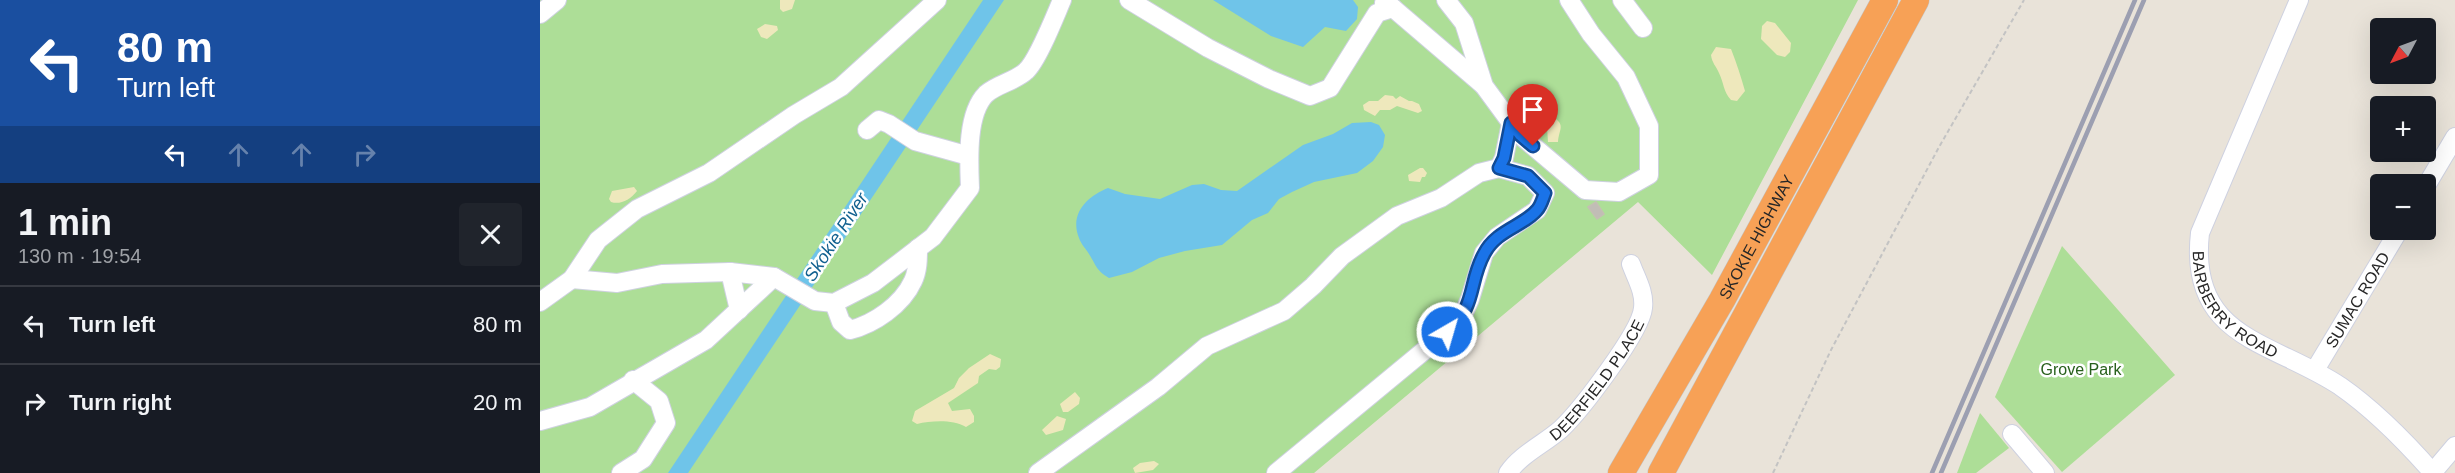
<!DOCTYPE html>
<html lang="en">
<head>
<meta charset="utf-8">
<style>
  body { margin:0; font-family:Helvetica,sans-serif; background:#20242c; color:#f1f3f6; height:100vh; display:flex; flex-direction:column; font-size:22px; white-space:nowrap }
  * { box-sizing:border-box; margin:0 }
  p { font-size:20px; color:#9ea1a6 }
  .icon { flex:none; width:33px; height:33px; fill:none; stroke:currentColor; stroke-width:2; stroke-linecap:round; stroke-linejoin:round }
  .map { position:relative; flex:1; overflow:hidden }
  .side { display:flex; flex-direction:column; background:#171b24; width:540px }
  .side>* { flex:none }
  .top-card { background:#1a4fa0; color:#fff; overflow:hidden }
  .needle { width:39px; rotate:229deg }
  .controls { position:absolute; left:1830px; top:18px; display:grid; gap:12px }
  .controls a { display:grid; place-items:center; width:66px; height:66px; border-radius:6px; background:#171b24; box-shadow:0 6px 24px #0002; font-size:30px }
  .pin { position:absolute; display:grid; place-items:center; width:51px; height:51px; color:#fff; margin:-62px -26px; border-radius:50% 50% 50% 0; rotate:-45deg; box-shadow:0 0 6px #0007 }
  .pin .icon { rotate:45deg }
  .me { position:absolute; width:66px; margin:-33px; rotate:38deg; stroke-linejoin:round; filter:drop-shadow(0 0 4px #0008) }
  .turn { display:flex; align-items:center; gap:21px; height:126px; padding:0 18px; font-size:27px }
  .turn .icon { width:78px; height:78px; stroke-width:2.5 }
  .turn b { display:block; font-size:42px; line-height:51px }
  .lanes { display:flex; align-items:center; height:57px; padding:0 18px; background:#0003; justify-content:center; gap:30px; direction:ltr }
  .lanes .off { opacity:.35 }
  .round { display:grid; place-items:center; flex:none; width:63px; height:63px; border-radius:6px; background:#20242c }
  .head { display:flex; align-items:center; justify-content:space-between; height:102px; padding:0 18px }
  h1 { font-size:36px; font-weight:700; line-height:45px }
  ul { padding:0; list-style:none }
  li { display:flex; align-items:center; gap:18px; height:78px; padding:0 18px; border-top:2px solid #363941 }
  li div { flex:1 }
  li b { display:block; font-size:22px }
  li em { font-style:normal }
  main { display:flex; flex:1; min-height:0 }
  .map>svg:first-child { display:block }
</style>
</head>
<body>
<main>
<section class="side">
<div class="top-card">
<div class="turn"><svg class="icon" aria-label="left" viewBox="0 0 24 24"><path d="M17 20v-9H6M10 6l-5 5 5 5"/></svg><div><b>80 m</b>Turn left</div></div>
<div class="lanes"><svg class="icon" aria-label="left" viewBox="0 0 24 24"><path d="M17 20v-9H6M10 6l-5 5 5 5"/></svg><svg class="icon off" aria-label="ahead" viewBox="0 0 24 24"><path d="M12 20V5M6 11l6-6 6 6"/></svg><svg class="icon off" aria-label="ahead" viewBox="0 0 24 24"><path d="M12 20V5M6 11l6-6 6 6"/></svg><svg class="icon off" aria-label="right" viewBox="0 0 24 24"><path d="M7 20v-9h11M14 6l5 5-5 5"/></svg></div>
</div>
<div class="head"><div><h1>1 min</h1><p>130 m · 19:54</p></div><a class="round"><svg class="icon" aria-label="close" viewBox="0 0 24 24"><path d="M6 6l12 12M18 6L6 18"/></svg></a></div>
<ul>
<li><svg class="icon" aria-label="left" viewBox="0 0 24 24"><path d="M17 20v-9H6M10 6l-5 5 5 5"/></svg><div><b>Turn left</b></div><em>80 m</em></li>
<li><svg class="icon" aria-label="right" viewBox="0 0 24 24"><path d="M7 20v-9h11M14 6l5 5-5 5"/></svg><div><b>Turn right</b></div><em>20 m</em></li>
</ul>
</section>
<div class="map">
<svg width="1915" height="473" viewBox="0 0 1915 473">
  <rect width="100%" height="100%" fill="#e9e3d9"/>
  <g fill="#adde97">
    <polygon points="0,0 1318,0 1172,275 1098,202 774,473 0,473"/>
    <polygon points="1522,246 1635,375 1522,472 1455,397"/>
    <polygon points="1440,413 1469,448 1436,473 1417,473"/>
  </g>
  <g fill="#eee8bc">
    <polygon points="240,0 255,0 252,9 243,12 240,9"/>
    <polygon points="1227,21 1235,23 1251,43 1250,52 1245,57 1237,55 1221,39 1222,26"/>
    <polygon points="225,24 237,26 238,30 227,39 221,37 217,29"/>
    <path d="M1176,47L1191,49C1197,64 1201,77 1205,91L1197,101L1191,100C1183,91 1184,83 1179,73C1176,66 1172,63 1171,55Z"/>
    <polygon points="845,95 853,96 856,99 860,96 869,101 872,101 879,104 882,111 878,113 857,106 850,110 840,110 835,116 824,110 823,105 829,101 838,101"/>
    <path d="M1010,115C1027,125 1019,128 1018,142H1008L1007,127L1004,122L1005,117Z"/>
    <polygon points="880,168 883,168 887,173 885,177 882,177 880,182 869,181 868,175"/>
    <path d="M94,187L97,191C90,200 80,205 71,202L69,199L72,191Z"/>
    <path d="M450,354L461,359L460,367L456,370L449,369L439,376L438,383L408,403L412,411L430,409L434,416V422L426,427C412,419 391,421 377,424L372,421L375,411L414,388L419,378L429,368Z"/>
    <polygon points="535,392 540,398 539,404 528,412 523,412 520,404"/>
    <polygon points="517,416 526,419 523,430 506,435 502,430"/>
    <polygon points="614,461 619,464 613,470 595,473 593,468 600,463"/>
  </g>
  <g fill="#6fc4e9">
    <polygon points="443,0 464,0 148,473 128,473"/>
    <polygon points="673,0 813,0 818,7 817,19 806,31 785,27 763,47 731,36"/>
    <path d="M831,122L839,125L845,135L843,147L833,161L817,173L774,182L752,192L739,199L728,213L712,220L682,245L645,251L619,258L592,272L569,278C556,270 557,267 549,254C546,249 541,244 539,238C529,213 548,196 568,188L585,194L620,199L652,185L664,184L681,190L697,191L763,145L793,134L812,123Z"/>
  </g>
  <polygon fill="#c1bdb6" stroke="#c4bfb3" stroke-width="1.5" points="1056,202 1064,214 1057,219 1048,207"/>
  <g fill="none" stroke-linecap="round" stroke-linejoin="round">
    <g stroke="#ced1e0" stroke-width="20">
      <g id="minor">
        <polyline points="589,0 668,48 729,79 770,96 790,88 837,13 853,8"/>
        <polyline points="906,0 924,23 944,86 980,135 1045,190 1079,192 1109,175 1109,126 1086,77 1051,34 1029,0"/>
        <polyline points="1082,0 1103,28"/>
        <path id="s1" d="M1759,0L1660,233C1648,339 1732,341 1800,386C1836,411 1865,441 1893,473"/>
        <polyline points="844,3 853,8 943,85"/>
        <polyline points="0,14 17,0"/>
        <polyline points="327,130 339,120 349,124 375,141 429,156"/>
        <polyline points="959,168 964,158 971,123"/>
        <polyline points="1886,186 1915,137"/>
        <polyline points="190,272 199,310"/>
        <path d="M234,277L275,301L294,303L333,283L393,237L430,188C429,162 426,114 446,94C457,84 476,81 486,71C498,60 515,16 522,0"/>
        <polyline points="0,302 32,279 58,240 97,209 169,173 254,115 301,87 397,0"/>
        <path d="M294,303L301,322L310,330C334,324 362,305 373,281C378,271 378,259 378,248"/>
        <path id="s2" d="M1775,370L1859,230"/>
        <polyline points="0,421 50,407 166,340 234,277 190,272 122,274 77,283 32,279"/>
        <polyline points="1472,434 1505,473"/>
        <polyline points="1893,472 1915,446"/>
        <polyline points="81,473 103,459 126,423 119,401 93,380"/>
        <polyline points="498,473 618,387 667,346 744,311 773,286 802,256 857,216 901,198 939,173 959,168 988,176 1005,193 997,210 957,237 944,253 930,299 920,321 736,473"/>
        <path id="s3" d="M968,473C981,454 1004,444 1021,429C1040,411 1101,332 1103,308C1105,292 1096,278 1091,264"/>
      </g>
    </g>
    <g stroke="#c3c3c3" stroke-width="27">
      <g id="highway">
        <path id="s4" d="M1081,473L1182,300L1345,0"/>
        <polyline points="1121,473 1376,0"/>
      </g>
    </g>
    <polyline stroke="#c3c3c3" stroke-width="2" stroke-dasharray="4.5 3" stroke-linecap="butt" points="1233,473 1291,350 1399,147 1484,0"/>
    <use href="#minor" stroke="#fff" stroke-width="18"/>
    <use href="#highway" stroke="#f7a156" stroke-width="26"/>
    <g stroke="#9c9fb1" stroke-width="4.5">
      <polyline points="1392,473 1595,0"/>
      <polyline points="1401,473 1604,0"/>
    </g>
  </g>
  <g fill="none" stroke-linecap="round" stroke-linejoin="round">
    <g stroke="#114b97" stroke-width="15">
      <path id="route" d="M907,332C937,307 928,283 944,254C956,230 984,226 997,210C1001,206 1003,198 1005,193L988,176L959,168L964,158L971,123L980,135L993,146"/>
    </g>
    <use href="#route" stroke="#1a73e8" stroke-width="10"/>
  </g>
  <g text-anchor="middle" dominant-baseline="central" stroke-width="5" stroke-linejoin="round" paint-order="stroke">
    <g font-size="16" fill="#272727" stroke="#fff">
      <text stroke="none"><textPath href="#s4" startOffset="272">SKOKIE HIGHWAY</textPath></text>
      <text stroke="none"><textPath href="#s1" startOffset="340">BARBERRY ROAD</textPath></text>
      <text stroke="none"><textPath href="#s2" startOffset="82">SUMAC ROAD</textPath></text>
      <text stroke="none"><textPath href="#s3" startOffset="130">DEERFIELD PLACE</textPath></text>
    </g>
    <g font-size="16" fill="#28601c" stroke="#fff">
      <text x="1541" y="369">Grove Park</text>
    </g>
    <g font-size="18" font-style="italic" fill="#126190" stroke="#fff">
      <text transform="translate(296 237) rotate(-57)">Skokie River</text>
    </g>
  </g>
</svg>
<div class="controls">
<a><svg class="needle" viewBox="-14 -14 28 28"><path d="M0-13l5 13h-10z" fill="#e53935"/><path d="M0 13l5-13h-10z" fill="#9ea1a6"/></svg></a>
<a>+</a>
<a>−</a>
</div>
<div class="pin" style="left:993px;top:146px;background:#d93025"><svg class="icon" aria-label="arrive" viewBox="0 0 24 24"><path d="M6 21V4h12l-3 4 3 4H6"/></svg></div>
<svg class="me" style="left:907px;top:332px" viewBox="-20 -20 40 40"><circle r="17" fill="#1a73e8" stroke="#fff" stroke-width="3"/><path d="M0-11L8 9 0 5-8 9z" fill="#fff"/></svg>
</div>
</main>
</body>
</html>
